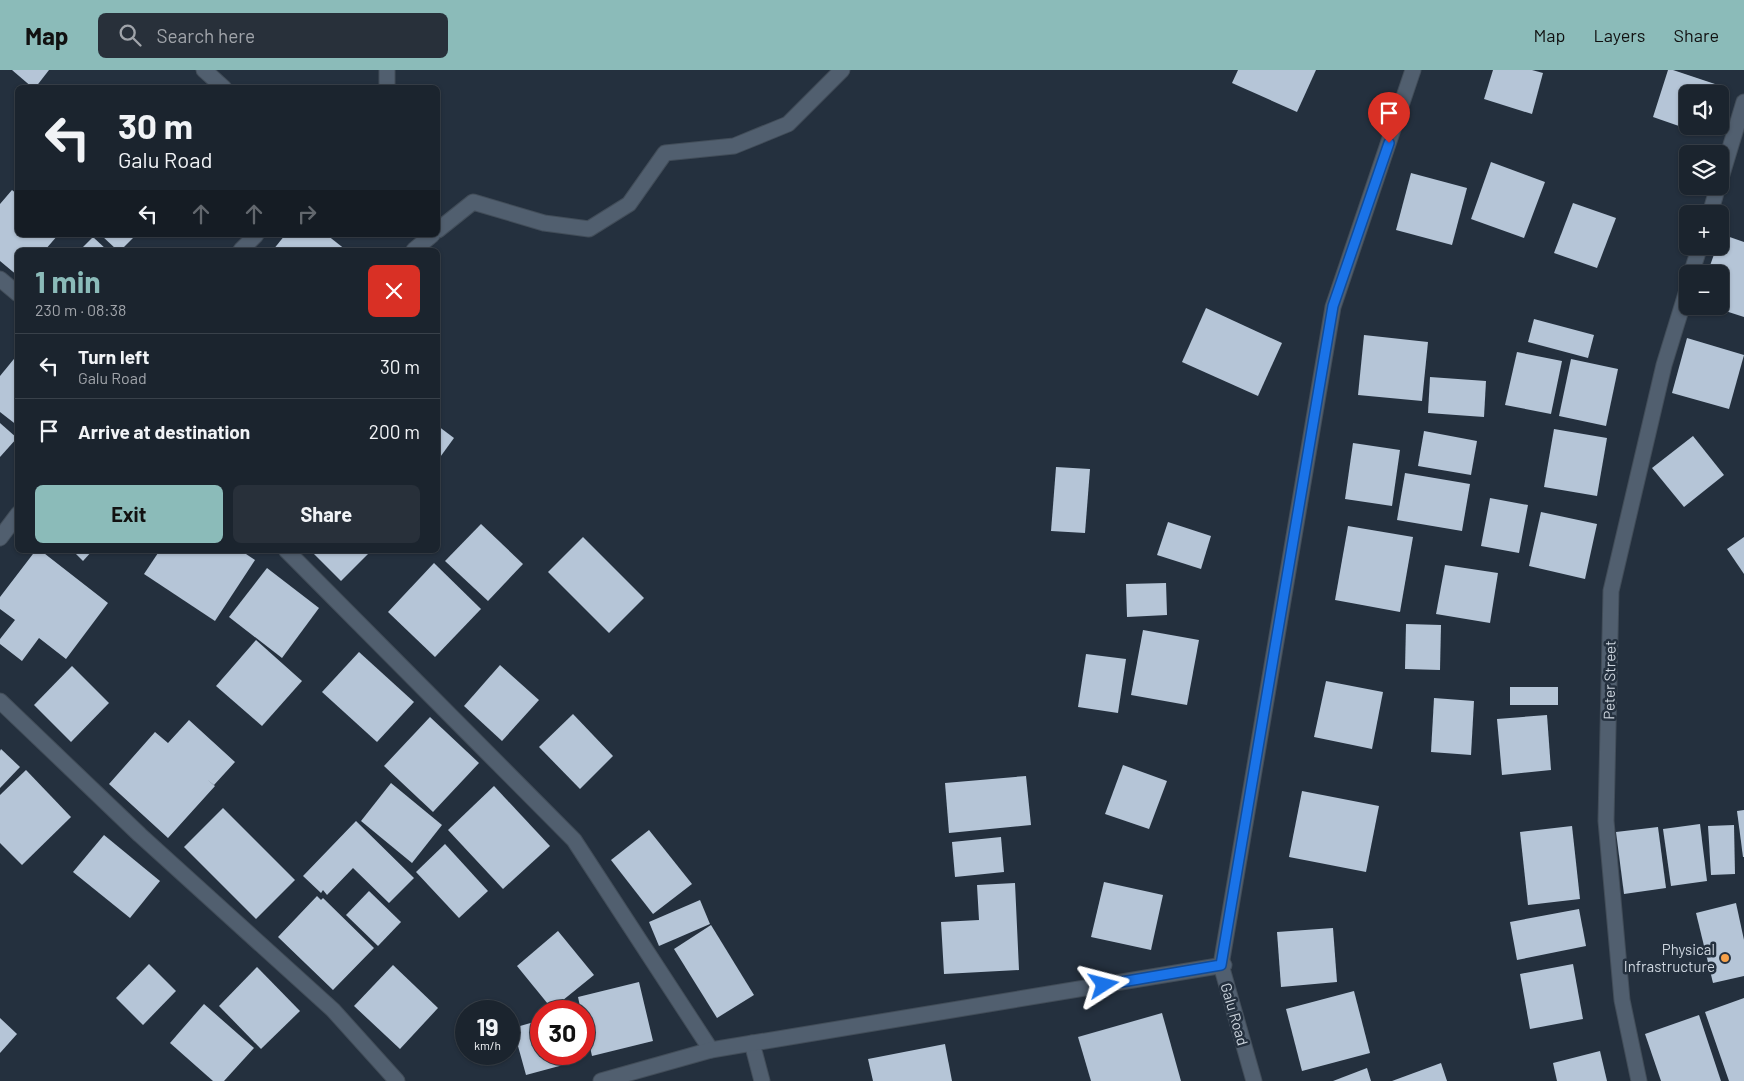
<!DOCTYPE html>
<html lang="en">
<head>
<meta charset="utf-8">
<style>
  body { margin:0; font-family:Barlow,sans-serif; background:#28303a; color:#f1f3f6; height:100vh; display:flex; flex-direction:column; font-size:19px; white-space:nowrap }
  * { box-sizing:border-box; margin:0 }
  p { font-size:16px; color:#a0a4aa }
  .icon { flex:none; width:28px; height:28px; fill:none; stroke:currentColor; stroke-width:2; stroke-linecap:round; stroke-linejoin:round }
  .map { position:relative; flex:1; overflow:hidden }
  .side { position:absolute; left:15px; top:178px; width:425px; height:305px; display:flex; flex-direction:column; background:#1b242e; border-radius:8px; box-shadow:0 1px 4px #0004,0 0 0 1px #39414a }
  .side>* { flex:none }
  .hud { position:absolute; left:15px; top:15px; width:425px; height:152px; border-radius:8px; box-shadow:0 1px 4px #0004,0 0 0 1px #39414a; background:#1b242e; color:#f1f3f6; overflow:hidden }
  .buttons { position:absolute; left:1679px; top:15px; display:grid; gap:10px }
  .buttons a { display:grid; place-items:center; width:50px; height:50px; border-radius:8px; background:#1b242e; box-shadow:0 1px 4px #0004,0 0 0 1px #39414a; font-size:25px }
  .speed { position:absolute; left:455px; top:930px; display:flex; gap:10px; font-size:25px; font-weight:700; text-align:center }
  .speed>* { display:grid; place-content:center; width:65px; height:65px; border-radius:50%; background:#1b242e; box-shadow:0 1px 4px #0004,0 0 0 1px #39414a; line-height:1 }
  .speed small { font-size:12px; font-weight:400 }
  .speed .limit { border:8px solid #d22; background:#fff; color:#111 }
  .pin { position:absolute; display:grid; place-items:center; width:42px; height:42px; color:#fff; margin:-51px -21px; border-radius:50% 50% 50% 0; rotate:-45deg; box-shadow:0 0 5px #0007 }
  .pin .icon { rotate:45deg }
  .me { position:absolute; width:55px; margin:-28px; rotate:81deg; stroke-linejoin:round; filter:drop-shadow(0 0 4px #0008) }
  .turn { display:flex; align-items:center; gap:18px; height:105px; padding:0 20px; font-size:22px }
  .turn .icon { width:65px; height:65px; stroke-width:2.5 }
  .turn b { display:block; font-size:35px; line-height:42px }
  .lanes { display:flex; align-items:center; height:48px; padding:0 20px; background:#0003; justify-content:center; gap:25px; direction:ltr }
  .lanes .off { opacity:.35 }
  .round { display:grid; place-items:center; flex:none; width:52px; height:52px; border-radius:8px; background:#28303a }
  .headline { display:flex; align-items:center; justify-content:space-between; height:85px; padding:0 20px }
  h1 { font-size:30px; font-weight:700; line-height:38px; color:#8bbbb9 }
  .primary-button { display:flex; gap:10px; margin-top:auto; padding:10px 20px }
  .primary-button a { flex:1; height:58px; border-radius:8px; background:#8bbbb9; color:#111; font-size:20px; font-weight:700; line-height:58px; text-align:center }
  .primary-button a+a { background:#28303a; color:#f1f3f6 }
  ul { padding:0; list-style:none }
  li { display:flex; align-items:center; gap:15px; height:65px; padding:0 20px; border-top:1px solid #39414a }
  li div { flex:1 }
  li b { display:block; font-size:19px }
  li em { font-style:normal }
  header { display:flex; align-items:center; gap:30px; box-sizing:border-box; height:70px; padding:0 25px; background:#8bbbb9; color:#111 }
  header strong { font-size:24px }
  nav { display:flex; gap:28px; margin-inline-start:auto; font-size:18px }
  .search { width:350px; height:45px; background:#28303a; display:flex; align-items:center; gap:12px; box-sizing:border-box; padding:0 18px; border-radius:8px; color:#a0a4aa; font-size:19px }
  .map>svg:first-child { display:block }
</style>
</head>
<body>
<header>
<strong>Map</strong>
<div class="search"><svg class="icon" aria-label="search" viewBox="0 0 24 24"><circle cx="10" cy="10" r="6"/><path d="M15 15l6 6"/></svg>Search here</div>
<nav><a>Map</a><a>Layers</a><a>Share</a></nav>
</header>
<div class="map">
<svg width="1744" height="1011" viewBox="0 0 1744 1011">
  <rect width="100%" height="100%" fill="#24303e"/>
  <g fill="#b5c5d7">
    <polygon points="12,0 49,0 35,18 33,18"/>
    <polygon points="1238,0 1316,0 1297,42 1232,13"/>
    <polygon points="1493,0 1532,0 1543,3 1532,44 1484,29"/>
    <polygon points="1668,0 1673,0 1715,14 1711,24 1688,24 1688,56 1701,56 1699,63 1653,47"/>
    <polygon points="1491,92 1545,112 1524,168 1471,149"/>
    <polygon points="1411,103 1467,118 1452,175 1396,160"/>
    <polygon points="12,120 18,125 18,165 58,165 45,180 18,180 18,206 0,191 0,134"/>
    <polygon points="1573,133 1616,148 1597,198 1554,183"/>
    <polygon points="1721,164 1744,172 1744,247 1713,237 1720,236 1720,204 1707,204 1717,176 1720,176"/>
    <polygon points="101,165 136,165 121,180 117,180"/>
    <polygon points="285,165 327,165 346,180 273,180"/>
    <polygon points="93,167 107,180 80,180"/>
    <polygon points="1206,238 1282,273 1258,326 1182,292"/>
    <polygon points="1534,249 1594,265 1588,288 1528,272"/>
    <polygon points="1364,265 1428,272 1422,331 1358,325"/>
    <polygon points="1687,268 1744,285 1729,339 1672,323"/>
    <polygon points="1517,282 1562,291 1551,344 1505,335"/>
    <polygon points="18,284 18,356 0,342 0,306"/>
    <polygon points="1571,289 1618,299 1606,356 1559,346"/>
    <polygon points="1430,307 1486,311 1484,347 1428,343"/>
    <polygon points="0,353 17,368 0,387"/>
    <polygon points="438,356 454,368 438,390"/>
    <polygon points="1554,359 1607,368 1597,426 1544,417"/>
    <polygon points="1424,361 1477,371 1471,405 1418,396"/>
    <polygon points="1693,366 1724,405 1684,437 1652,398"/>
    <polygon points="1353,373 1400,380 1392,436 1345,429"/>
    <polygon points="1056,397 1090,399 1085,463 1051,461"/>
    <polygon points="1405,403 1470,414 1462,461 1397,450"/>
    <polygon points="1490,428 1528,435 1519,483 1481,476"/>
    <polygon points="1541,442 1597,454 1585,509 1529,496"/>
    <polygon points="1168,452 1211,466 1201,499 1157,485"/>
    <polygon points="481,454 523,494 488,531 445,491"/>
    <polygon points="1348,456 1413,467 1400,542 1335,530"/>
    <polygon points="583,467 644,528 609,563 548,502"/>
    <polygon points="1744,467 1744,504 1727,479"/>
    <polygon points="36,480 40,480 108,533 66,589 39,568 22,591 0,574 0,569 15,550 0,539 0,527"/>
    <polygon points="72,480 93,480 83,491"/>
    <polygon points="160,480 240,480 255,490 215,551 144,504"/>
    <polygon points="310,480 372,480 341,511"/>
    <polygon points="434,493 481,539 435,587 388,542"/>
    <polygon points="1445,495 1498,503 1490,553 1436,544"/>
    <polygon points="267,498 319,538 282,588 229,547"/>
    <polygon points="1166,513 1167,545 1127,547 1126,514"/>
    <polygon points="1406,554 1441,555 1440,600 1405,599"/>
    <polygon points="1143,560 1199,570 1187,635 1131,625"/>
    <polygon points="256,570 302,611 262,656 216,616"/>
    <polygon points="359,582 414,632 377,672 322,622"/>
    <polygon points="1086,584 1126,589 1118,643 1078,637"/>
    <polygon points="500,595 539,630 502,671 464,636"/>
    <polygon points="72,596 109,633 71,672 34,635"/>
    <polygon points="1326,611 1383,622 1372,679 1314,667"/>
    <rect x="1510" y="617" width="48" height="18"/>
    <polygon points="1434,628 1474,631 1471,685 1431,682"/>
    <polygon points="573,644 613,686 580,719 539,677"/>
    <polygon points="1547,645 1551,700 1502,705 1497,649"/>
    <polygon points="430,647 479,693 433,742 384,696"/>
    <polygon points="189,650 235,692 214,715 206,709 215,716 168,768 109,714 155,662 168,673"/>
    <polygon points="1,679 20,697 0,718 0,681"/>
    <polygon points="1123,695 1167,711 1149,759 1105,744"/>
    <polygon points="26,700 71,747 22,795 0,773 0,725"/>
    <polygon points="1026,706 1031,755 949,763 945,713"/>
    <polygon points="391,713 442,755 412,793 361,751"/>
    <polygon points="494,716 550,776 503,819 448,760"/>
    <polygon points="1302,721 1379,736 1366,802 1289,787"/>
    <polygon points="223,738 295,810 256,849 184,777"/>
    <polygon points="1744,740 1744,787 1743,787 1737,741"/>
    <polygon points="356,751 414,808 389,833 353,798 327,825 323,820 321,823 303,806"/>
    <polygon points="1700,754 1707,811 1671,816 1663,759"/>
    <polygon points="1734,755 1735,804 1711,805 1708,756"/>
    <polygon points="1572,756 1580,829 1528,835 1520,762"/>
    <polygon points="1658,757 1666,818 1624,824 1616,762"/>
    <polygon points="649,760 692,814 653,844 611,790"/>
    <polygon points="104,765 160,811 130,848 73,802"/>
    <polygon points="1001,767 1004,802 955,807 952,772"/>
    <polygon points="445,774 488,821 459,848 416,802"/>
    <polygon points="1104,812 1163,825 1151,880 1091,867"/>
    <polygon points="1015,813 1019,900 944,904 941,852 979,850 977,815"/>
    <polygon points="369,821 401,852 378,876 346,845"/>
    <polygon points="317,826 321,830 323,828 374,878 333,920 278,867"/>
    <polygon points="700,830 710,854 659,876 649,852"/>
    <polygon points="1736,833 1744,870 1744,906 1713,913 1696,843"/>
    <polygon points="1579,839 1586,876 1517,890 1510,852"/>
    <polygon points="711,855 754,925 717,948 674,879"/>
    <polygon points="1333,858 1337,912 1281,917 1277,862"/>
    <polygon points="558,861 594,905 552,939 517,896"/>
    <polygon points="149,894 176,921 143,955 116,928"/>
    <polygon points="1573,894 1583,949 1530,959 1520,904"/>
    <polygon points="393,895 438,938 400,979 354,936"/>
    <polygon points="257,897 300,941 261,979 219,936"/>
    <polygon points="639,912 653,971 592,986 584,951 584,941 581,941 578,927"/>
    <polygon points="1354,921 1370,983 1302,1001 1286,939"/>
    <polygon points="1744,928 1744,1011 1729,1011 1705,942"/>
    <polygon points="204,934 254,978 224,1011 213,1011 170,973"/>
    <polygon points="1162,943 1181,1011 1091,1011 1078,967"/>
    <polygon points="1699,945 1721,1011 1661,1011 1645,964"/>
    <polygon points="0,948 17,964 0,983"/>
    <polygon points="541,950 541,984 576,984 578,991 526,1005 513,958"/>
    <polygon points="945,974 952,1011 873,1011 868,989"/>
    <polygon points="1600,981 1607,1011 1557,1011 1553,993"/>
    <polygon points="1441,993 1447,1011 1392,1011"/>
    <polygon points="1367,998 1371,1011 1333,1011"/>
  </g>
  <g fill="none" stroke-linecap="round" stroke-linejoin="round">
    <g stroke="#424d59" stroke-width="17">
      <g id="street">
        <polyline points="204,0 224,18"/>
        <polyline points="387,0 387,18"/>
        <polyline points="1720,111 1744,32"/>
        <polyline points="1710,144 1718,116"/>
        <polyline points="438,160 473,132 544,153 589,159 629,134 665,83 734,76 788,54 842,0"/>
        <polyline points="241,180 256,165"/>
        <polyline points="414,180 432,165"/>
        <polyline points="1691,204 1700,176"/>
        <polyline points="0,209 18,224"/>
        <polyline points="0,468 18,444"/>
        <polyline points="286,480 574,770 711,980"/>
        <polyline points="0,631 140,765 333,940 397,1011"/>
        <polyline points="752,973 762,1011"/>
        <polyline points="601,1011 711,980 1224,895"/>
        <polyline points="1254,1011 1221,895 1333,237 1413,0"/>
        <polyline points="1639,1011 1622,930 1606,751 1611,521 1664,295 1688,217"/>
      </g>
    </g>
    <use href="#street" stroke="#515f6f" stroke-width="15"/>
  </g>
  <g fill="none" stroke-linecap="round" stroke-linejoin="round">
    <g stroke="#114b97" stroke-width="12">
      <polyline id="route" points="1104,915 1221,895 1333,236 1389,73"/>
    </g>
    <use href="#route" stroke="#1a73e8" stroke-width="9"/>
  </g>
  <circle fill="#f7a149" stroke="#24303e" stroke-width="2" cx="1725" cy="888" r="5"/>
  <g text-anchor="middle" dominant-baseline="central" stroke-width="5" stroke-linejoin="round" paint-order="stroke">
    <g font-size="15" fill="#ced6df" stroke="#24303e">
      <text transform="translate(1609 610) rotate(-89)">Peter Street</text>
      <text transform="translate(1235 944) rotate(74)">Galu Road</text>
    </g>
    <g font-size="15" fill="#ced6df" stroke="#24303e" text-anchor="end">
      <text x="1715" y="879">Physical<tspan x="1715" dy="17">Infrastructure</tspan></text>
    </g>
  </g>
</svg>
<div class="buttons">
<a><svg class="icon" aria-label="sound" viewBox="0 0 24 24"><path d="M4 9h4l5-4v14l-5-4H4zM17 9q2 3 0 6"/></svg></a>
<a><svg class="icon" aria-label="layers" viewBox="0 0 24 24"><path d="M12 4l9 5-9 5-9-5zM3 14l9 5 9-5"/></svg></a>
<a>+</a>
<a>−</a>
</div>
<div class="speed"><div>19<small>km/h</small></div><div class="limit">30</div></div>
<div class="pin" style="left:1389px;top:73px;background:#d93025"><svg class="icon" aria-label="arrive" viewBox="0 0 24 24"><path d="M6 21V4h12l-3 4 3 4H6"/></svg></div>
<svg class="me" style="left:1104px;top:915px" viewBox="-20 -20 40 40"><path d="M0-17L14 15 0 8-14 15z" fill="#1a73e8" stroke="#fff" stroke-width="4"/></svg>
<div class="hud">
<div class="turn"><svg class="icon" aria-label="left" viewBox="0 0 24 24"><path d="M17 20v-9H6M10 6l-5 5 5 5"/></svg><div><b>30 m</b>Galu Road</div></div>
<div class="lanes"><svg class="icon" aria-label="left" viewBox="0 0 24 24"><path d="M17 20v-9H6M10 6l-5 5 5 5"/></svg><svg class="icon off" aria-label="ahead" viewBox="0 0 24 24"><path d="M12 20V5M6 11l6-6 6 6"/></svg><svg class="icon off" aria-label="ahead" viewBox="0 0 24 24"><path d="M12 20V5M6 11l6-6 6 6"/></svg><svg class="icon off" aria-label="right" viewBox="0 0 24 24"><path d="M7 20v-9h11M14 6l5 5-5 5"/></svg></div>
</div>
<section class="side">
<div class="headline"><div><h1>1 min</h1><p>230 m · 08:38</p></div><a class="round" style="background:#d93025;color:#fff"><svg class="icon" aria-label="close" viewBox="0 0 24 24"><path d="M6 6l12 12M18 6L6 18"/></svg></a></div>
<ul>
<li><svg class="icon" aria-label="left" viewBox="0 0 24 24"><path d="M17 20v-9H6M10 6l-5 5 5 5"/></svg><div><b>Turn left</b><p>Galu Road</p></div><em>30 m</em></li>
<li><svg class="icon" aria-label="arrive" viewBox="0 0 24 24"><path d="M6 21V4h12l-3 4 3 4H6"/></svg><div><b>Arrive at destination</b></div><em>200 m</em></li>
</ul>
<div class="primary-button"><a>Exit</a><a>Share</a></div>
</section>
</div>
</body>
</html>
